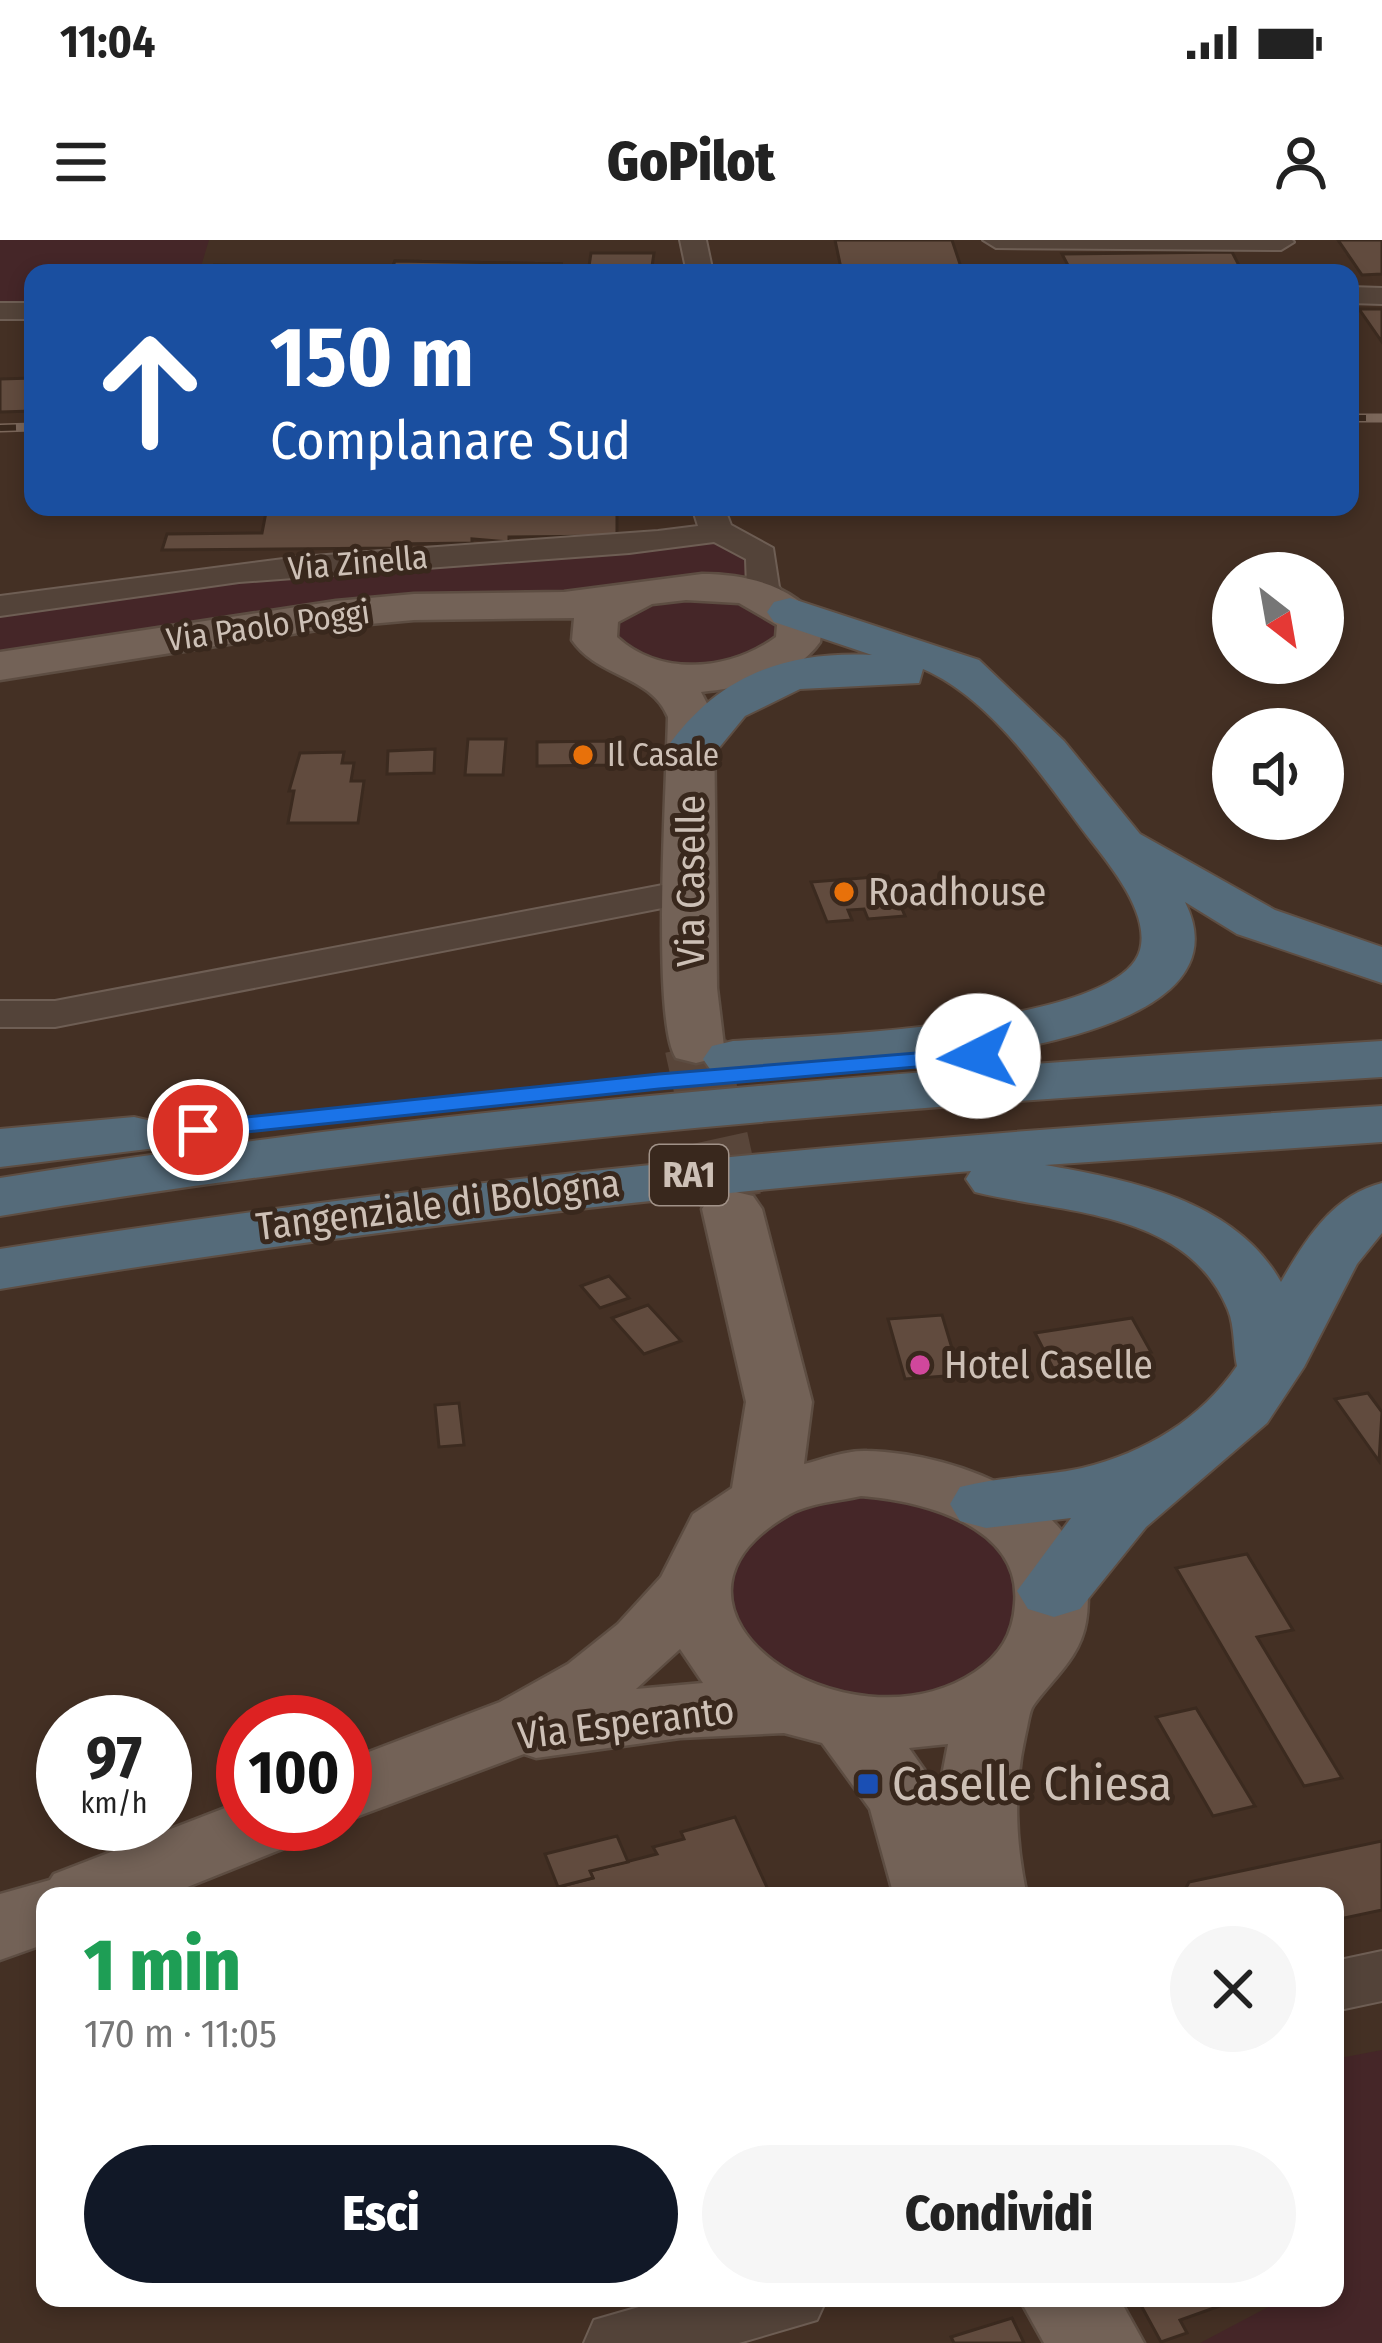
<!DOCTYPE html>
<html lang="it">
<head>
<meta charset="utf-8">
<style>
  body { margin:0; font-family:"Fira Sans Condensed",sans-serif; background:#f6f6f6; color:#222; height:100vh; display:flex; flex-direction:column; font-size:45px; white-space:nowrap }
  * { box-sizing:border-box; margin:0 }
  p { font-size:39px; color:#767676 }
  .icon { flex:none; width:66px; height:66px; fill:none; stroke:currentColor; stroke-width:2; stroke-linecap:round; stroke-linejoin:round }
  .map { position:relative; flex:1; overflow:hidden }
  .panel { position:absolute; left:36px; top:1647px; width:1308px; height:420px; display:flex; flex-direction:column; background:#fff; border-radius:24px; box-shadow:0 6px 18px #0003 }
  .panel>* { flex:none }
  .top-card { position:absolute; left:24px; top:24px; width:1335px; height:252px; border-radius:24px; box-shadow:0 6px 18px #0003; background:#1a4fa0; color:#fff; overflow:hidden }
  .needle { width:78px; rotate:149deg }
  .controls { position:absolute; left:1212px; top:312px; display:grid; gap:24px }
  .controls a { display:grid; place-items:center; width:132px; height:132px; border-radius:50%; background:#fff; box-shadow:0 6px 18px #0003; font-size:60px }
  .speed { position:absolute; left:36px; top:1455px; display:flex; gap:24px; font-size:60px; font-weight:700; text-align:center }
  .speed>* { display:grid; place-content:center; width:156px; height:156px; border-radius:50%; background:#fff; box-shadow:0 6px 18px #0003; line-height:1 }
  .speed small { font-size:30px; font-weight:400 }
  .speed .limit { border:18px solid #d22; background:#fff; color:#111 }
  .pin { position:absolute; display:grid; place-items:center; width:102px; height:102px; color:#fff; margin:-51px; border:6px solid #fff; border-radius:50%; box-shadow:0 3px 12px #0007 }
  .me { position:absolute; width:132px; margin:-66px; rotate:266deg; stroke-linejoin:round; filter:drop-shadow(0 0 9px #0008) }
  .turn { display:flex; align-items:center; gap:42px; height:252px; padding:0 48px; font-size:54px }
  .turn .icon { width:156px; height:156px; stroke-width:2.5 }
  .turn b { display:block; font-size:84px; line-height:102px }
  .round { display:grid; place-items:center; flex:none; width:126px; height:126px; border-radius:63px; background:#f6f6f6 }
  .summary { display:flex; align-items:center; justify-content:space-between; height:204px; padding:0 48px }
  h1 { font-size:72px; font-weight:800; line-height:90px; color:#1e9e55 }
  .primary-button { display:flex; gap:24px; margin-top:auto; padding:24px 48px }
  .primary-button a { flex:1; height:138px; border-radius:72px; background:#111827; color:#fff; font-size:48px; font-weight:800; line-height:138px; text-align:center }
  .primary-button a+a { background:#f6f6f6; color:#222 }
  .status { display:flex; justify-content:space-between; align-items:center; height:84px; padding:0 60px; background:#fff; direction:ltr }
  .status svg { height:33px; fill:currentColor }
  header { display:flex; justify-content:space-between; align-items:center; height:156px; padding:0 48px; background:#fff; font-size:54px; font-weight:800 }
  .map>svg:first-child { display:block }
</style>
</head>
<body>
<div class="status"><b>11:04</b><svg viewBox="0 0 49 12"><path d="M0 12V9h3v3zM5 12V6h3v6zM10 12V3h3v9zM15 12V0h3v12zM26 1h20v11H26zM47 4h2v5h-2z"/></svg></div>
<header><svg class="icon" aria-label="menu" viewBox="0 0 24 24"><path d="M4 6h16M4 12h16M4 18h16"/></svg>GoPilot<svg class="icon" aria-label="person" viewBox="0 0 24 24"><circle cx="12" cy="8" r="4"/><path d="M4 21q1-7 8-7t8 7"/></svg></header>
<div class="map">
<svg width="1382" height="2103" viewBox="0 0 1382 2103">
  <rect width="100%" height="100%" fill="#443024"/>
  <g fill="#452628">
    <polygon points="0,0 209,0 199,33 33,33 33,70 0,69"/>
    <polygon points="688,297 742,303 752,334 453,365 0,426 0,366 64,354"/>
    <path d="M730,357L780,386C775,427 688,432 655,423C641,419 626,406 614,398L615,380L650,361Z"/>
    <polygon points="864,1249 953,1266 1015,1316 1028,1382 983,1440 899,1466 808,1454 723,1378 728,1317 779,1269"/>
    <polygon points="1382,1810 1382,2103 1200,2103 1285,2058 1335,2058 1335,1819"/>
  </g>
  <g fill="#614b3e" stroke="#3b2a1f" stroke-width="3">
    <polygon points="835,0 952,0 963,33 842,33"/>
    <polygon points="1338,0 1382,0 1382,34 1362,35"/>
    <polygon points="1232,12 1243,33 1072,33 1062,14"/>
    <polygon points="591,13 654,13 651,33 588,33"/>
    <polygon points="395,21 509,23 561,24 558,33 390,33"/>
    <polygon points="395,21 509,23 506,33 390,33"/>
    <polygon points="509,23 561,24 558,33 506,33"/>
    <polygon points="214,25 378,28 376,33 210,33"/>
    <polygon points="1359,69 1382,69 1382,102"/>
    <polygon points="33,138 33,171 0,172 0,139"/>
    <polygon points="267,267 617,267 617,296 509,297 509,302 472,299 472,303 393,304 392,308 162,310 167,294 262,293"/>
    <polygon points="468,499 506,499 503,535 465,535"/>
    <polygon points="608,501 610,525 537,526 537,502"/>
    <polygon points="435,509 434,533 387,534 388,511"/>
    <polygon points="344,512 342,523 354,523 351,541 364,541 358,583 288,583 294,551 289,551 300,513"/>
    <polygon points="888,636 905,676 868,679 864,669 848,670 852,680 827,682 811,642"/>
    <polygon points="609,1036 629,1058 600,1068 581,1046"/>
    <polygon points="648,1065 681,1101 644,1114 612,1078"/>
    <polygon points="942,1075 960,1135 905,1139 888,1079"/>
    <polygon points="1132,1078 1151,1112 1053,1128 1035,1093"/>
    <polygon points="1368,1153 1382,1172 1379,1221 1335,1159"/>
    <polygon points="459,1163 464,1205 439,1207 435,1165"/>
    <polygon points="1247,1314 1293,1390 1257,1397 1342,1538 1304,1546 1176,1328"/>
    <polygon points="1196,1468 1255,1566 1213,1576 1156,1477"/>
    <polygon points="735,1577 770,1654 561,1656 558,1647 593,1638 590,1631 657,1614 653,1607 684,1599 681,1592"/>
    <polygon points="617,1596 628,1622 590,1631 593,1638 558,1647 545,1614"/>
    <polygon points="1382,1601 1382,1670 1335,1680 1335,1656 1182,1656 1189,1642"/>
    <polygon points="1137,2058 1242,2058 1180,2080 1187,2093 1161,2102"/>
    <polygon points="1012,2078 1024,2103 954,2103 951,2097"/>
  </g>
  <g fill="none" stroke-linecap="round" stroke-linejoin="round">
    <polyline stroke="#59463a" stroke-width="63" stroke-dasharray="63 32" stroke-linecap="butt" points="696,806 732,969"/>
    <g stroke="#6e5e54" stroke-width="4">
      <g id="minor">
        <polygon points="680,0 706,0 713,33 687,33"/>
        <polygon points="983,0 1292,0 1294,2 1281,10 996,8"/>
        <polygon points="1350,47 1382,48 1382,64 1350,63"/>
        <rect x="0" y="63" width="33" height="16"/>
        <polygon points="692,267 724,267 731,285 773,308 779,347 790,361 785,368 761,368 747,347 746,319 714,302 629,313 239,342 0,376 0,356 299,317 658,291 698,286"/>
        <polygon points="689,640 703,644 709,652 703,660 55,787 0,787 0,761 55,761"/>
        <polygon points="1382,1711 1382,1761 1335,1771 1335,1721"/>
        <polygon points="670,2058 827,2058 817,2080 739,2103 584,2103 594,2080"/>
      </g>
    </g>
    <g stroke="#5d4d42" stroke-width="5">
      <g id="major">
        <path d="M702,334C748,334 795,346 822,385L820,402C795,438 742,448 701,452L714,477L717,748L724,806L716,818L696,823L676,818C651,782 667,536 668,477C651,435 598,438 572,400L574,378L414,380L336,387L0,440V412L336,361L414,354L564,352ZM686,360L739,363L777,385L776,397C729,431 661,437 617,397L618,382L652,364Z"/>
        <path d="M732,951L753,956L762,969L812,1162L804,1224C824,1219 846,1210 867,1211C957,1213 1106,1266 1086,1382C1080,1418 1053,1438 1033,1466C1029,1472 1028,1485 1026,1492C1013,1548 1015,1600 1027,1656H894L870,1569L822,1503L784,1493L680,1498L536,1518L524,1514L345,1581V1521L500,1462L568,1424L618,1384L661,1337L693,1274L732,1248L746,1162L702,969L711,956ZM861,1256C922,1261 1022,1285 1015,1364C1013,1395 1000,1415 975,1432C847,1517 624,1368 790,1274C810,1263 839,1261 861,1256ZM680,1409L703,1443L636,1449ZM948,1504L939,1551L909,1508Z"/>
        <polygon points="243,1561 243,1584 303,1584 292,1605 165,1656 45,1656 45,1704 0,1720 0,1654 50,1640 54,1634"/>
        <polygon points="1019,2058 1119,2058 1144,2103 1044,2103"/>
      </g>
    </g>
    <g stroke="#5e4e43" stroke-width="4">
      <g id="highway">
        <path d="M790,358L979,420L1064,501L1140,594L1275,670L1382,707V743L1237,694L1185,662C1266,824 819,830 733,837L712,832L703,819L712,806L733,801C805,796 1119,787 1140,710C1150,673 1110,625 1088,597C1044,539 992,459 923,429L919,443L800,449L745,476L709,520L691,524L673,520L666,509C717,436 784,411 872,415L774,382L767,372L774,362Z"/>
        <path d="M1382,801V837C919,865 458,900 0,976V938C458,864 919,829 1382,801Z"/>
        <path d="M1382,866V902L1045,925C1130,940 1235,960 1281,1042C1305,1000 1333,955 1382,943V993L1357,1024L1304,1127L1267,1183L1146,1287L1080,1369L1054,1377L1028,1369L1017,1351L1071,1278L986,1288L960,1281L950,1264L960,1247C1001,1236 1042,1237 1082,1228C1145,1213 1201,1179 1237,1126C1233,1108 1235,1087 1228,1070C1187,969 1063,974 975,952L966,939L971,931C645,958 322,995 0,1049V1009C458,936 919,895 1382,866Z"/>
        <polygon points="134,877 156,882 165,895 156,908 0,927 0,889"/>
      </g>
    </g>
    <use href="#minor" fill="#534339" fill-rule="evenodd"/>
    <use href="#major" fill="#736257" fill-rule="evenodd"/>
    <use href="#highway" fill="#556b7a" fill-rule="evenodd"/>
    <g stroke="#7b675a" stroke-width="9">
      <g id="rail">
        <polyline points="1350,178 1382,178"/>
        <polyline points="0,188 33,187"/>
      </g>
    </g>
    <use href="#rail" stroke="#39281d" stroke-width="6" stroke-dasharray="16" stroke-linecap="butt"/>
  </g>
  <polygon fill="#1a73e8" stroke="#114b97" stroke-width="3" points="978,808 990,816 986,821 659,849 198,897 185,890 198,882 659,834"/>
  <g fill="#e8710a" stroke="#39281d" stroke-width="4.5">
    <circle cx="583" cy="515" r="12"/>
    <circle cx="844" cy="652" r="12"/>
  </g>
  <circle fill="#d1479c" stroke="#39281d" stroke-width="4.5" cx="920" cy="1125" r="12"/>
  <rect fill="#1a4fb4" stroke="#39281d" stroke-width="4.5" x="856" y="1532" width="24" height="24" rx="6"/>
  <g text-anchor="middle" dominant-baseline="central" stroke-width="10" stroke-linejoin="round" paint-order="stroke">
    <g font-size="33" fill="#cdc0b6" stroke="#39281d">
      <text transform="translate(358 323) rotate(-5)">Via Zinella</text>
      <text transform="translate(268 386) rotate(-8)">Via Paolo Poggi</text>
    </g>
    <g font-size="33" fill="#cdc0b6" stroke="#39281d" text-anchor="start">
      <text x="607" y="515">Il Casale</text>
    </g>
    <rect fill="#39281d" stroke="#a19288" stroke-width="3" x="650" y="905" width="78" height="60" rx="9"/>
    <g font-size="36" font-weight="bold" fill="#cdc0b6">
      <text x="689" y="935">RA1</text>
    </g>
    <g font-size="39" fill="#cdc0b6" stroke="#39281d">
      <text transform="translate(691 641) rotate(-90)">Via Caselle</text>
      <text transform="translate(438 965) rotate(-7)">Tangenziale di Bologna</text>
      <text transform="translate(626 1483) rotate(-7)">Via Esperanto</text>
    </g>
    <g font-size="39" fill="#cdc0b6" stroke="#39281d" text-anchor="start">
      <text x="868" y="652">Roadhouse</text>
      <text x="944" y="1125">Hotel Caselle</text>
    </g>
    <g font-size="48" fill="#cdc0b6" stroke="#39281d" text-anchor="start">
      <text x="892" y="1544">Caselle Chiesa</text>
    </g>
  </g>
</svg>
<div class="controls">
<a><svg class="needle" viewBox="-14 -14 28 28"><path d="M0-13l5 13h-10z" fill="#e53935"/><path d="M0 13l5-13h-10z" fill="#767676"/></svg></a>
<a><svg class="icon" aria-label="sound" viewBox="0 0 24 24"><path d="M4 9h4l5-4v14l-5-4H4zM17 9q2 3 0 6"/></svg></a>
</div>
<div class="speed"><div>97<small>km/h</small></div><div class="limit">100</div></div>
<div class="pin" style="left:198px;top:890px;background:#d93025"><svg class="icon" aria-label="arrive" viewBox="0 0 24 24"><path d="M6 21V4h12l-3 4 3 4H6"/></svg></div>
<svg class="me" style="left:978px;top:816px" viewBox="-20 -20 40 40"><circle r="19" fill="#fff"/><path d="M0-13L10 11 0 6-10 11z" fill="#1a73e8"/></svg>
<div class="top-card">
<div class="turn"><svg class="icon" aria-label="ahead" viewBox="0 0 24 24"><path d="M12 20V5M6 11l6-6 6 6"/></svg><div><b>150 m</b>Complanare Sud</div></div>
</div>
<section class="panel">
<div class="summary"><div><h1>1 min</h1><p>170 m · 11:05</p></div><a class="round"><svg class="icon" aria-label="close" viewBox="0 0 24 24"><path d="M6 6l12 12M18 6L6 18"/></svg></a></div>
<div class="primary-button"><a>Esci</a><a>Condividi</a></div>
</section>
</div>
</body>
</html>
